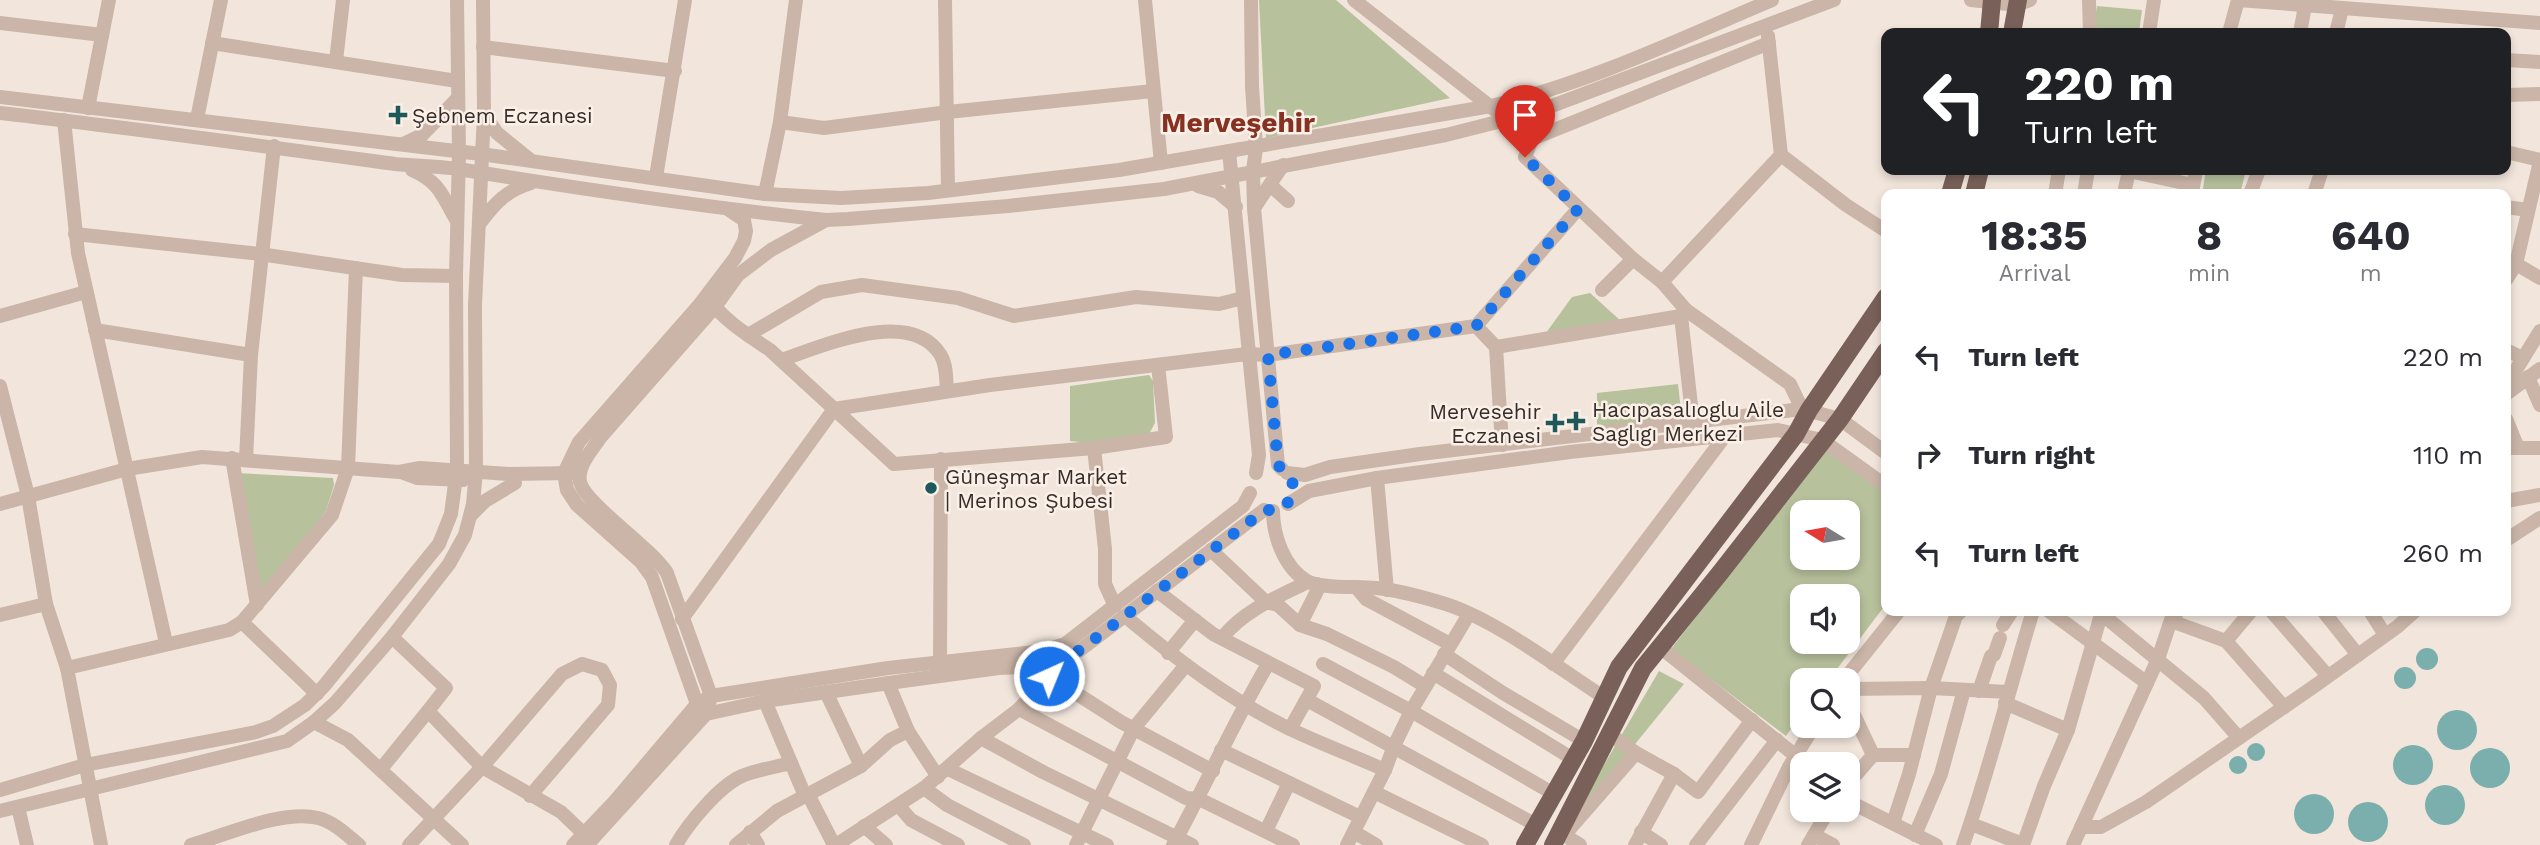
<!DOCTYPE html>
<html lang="en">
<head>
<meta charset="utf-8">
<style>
  body { margin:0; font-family:"Work Sans",sans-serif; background:#f2f2f3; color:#2b2b33; height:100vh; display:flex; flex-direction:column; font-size:26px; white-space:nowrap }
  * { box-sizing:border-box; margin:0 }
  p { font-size:23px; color:#7c7c81 }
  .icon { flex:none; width:38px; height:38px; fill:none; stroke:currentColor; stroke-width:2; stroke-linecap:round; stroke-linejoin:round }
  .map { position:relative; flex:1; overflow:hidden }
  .drawer { position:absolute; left:1881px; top:189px; width:630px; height:427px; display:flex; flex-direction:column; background:#fff; border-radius:14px; box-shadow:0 4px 10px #0003 }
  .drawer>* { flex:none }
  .top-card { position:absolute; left:1881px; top:28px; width:630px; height:147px; border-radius:14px; box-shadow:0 4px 10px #0003; background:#202124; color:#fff; overflow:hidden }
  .needle { width:46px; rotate:281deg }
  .fabs { position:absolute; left:1790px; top:500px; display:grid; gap:14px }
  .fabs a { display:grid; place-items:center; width:70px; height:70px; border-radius:14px; background:#fff; box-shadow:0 4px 10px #0003; font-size:35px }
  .pin { position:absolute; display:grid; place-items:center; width:60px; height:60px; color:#fff; margin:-72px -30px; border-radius:50% 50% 50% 0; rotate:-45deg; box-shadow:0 0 7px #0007 }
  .pin .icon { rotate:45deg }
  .me { position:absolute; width:77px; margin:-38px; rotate:44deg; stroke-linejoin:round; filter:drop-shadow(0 0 5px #0008) }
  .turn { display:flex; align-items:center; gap:24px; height:147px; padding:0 28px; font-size:32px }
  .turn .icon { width:91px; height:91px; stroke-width:2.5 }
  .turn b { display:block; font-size:49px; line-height:60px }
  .eta { display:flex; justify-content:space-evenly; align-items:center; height:119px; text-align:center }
  .eta b { font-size:42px; font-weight:700; line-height:49px }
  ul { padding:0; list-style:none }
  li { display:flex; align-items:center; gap:21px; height:98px; padding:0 28px }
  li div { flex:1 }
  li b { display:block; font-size:26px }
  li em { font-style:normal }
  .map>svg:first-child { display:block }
</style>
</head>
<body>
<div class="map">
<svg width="2540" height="845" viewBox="0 0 2540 845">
  <rect width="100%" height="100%" fill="#f2e6dc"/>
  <g fill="#b7c19c" fill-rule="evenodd">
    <polygon points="1259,0 1336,0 1450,98 1266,138"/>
    <polygon points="2097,6 2142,10 2139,33 2093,33"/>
    <polygon points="2206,170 2246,170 2240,194 2202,194"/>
    <polygon points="1590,293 1622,322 1543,337 1572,297"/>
    <polygon points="1149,375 1153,381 1155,423 1149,434 1090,443 1070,441 1070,386"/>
    <polygon points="1678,384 1682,419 1597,430 1597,393"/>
    <path d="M1828,448L1886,492V604L1828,681H1802V713L1786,736L1671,649ZM1802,513H1848V558H1802ZM1802,597H1848V642H1802Z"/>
    <polygon points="237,473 333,478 334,485 326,511 259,597"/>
    <polygon points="1659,671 1684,684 1574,819 1581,804"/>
  </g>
  <g fill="#7bafad">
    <circle cx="2427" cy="659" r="11"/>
    <circle cx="2405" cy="678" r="11"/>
    <circle cx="2457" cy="730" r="20"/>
    <circle cx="2256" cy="752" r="9"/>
    <circle cx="2413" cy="765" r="20"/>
    <circle cx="2490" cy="768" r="20"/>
    <circle cx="2238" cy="765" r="9"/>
    <circle cx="2445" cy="805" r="20"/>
    <circle cx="2314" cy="814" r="20"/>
    <circle cx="2368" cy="822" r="20"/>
  </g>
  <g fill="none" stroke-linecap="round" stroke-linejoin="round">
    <g stroke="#cab5a8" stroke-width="14">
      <polyline points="945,0 948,190"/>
      <polyline points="1145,0 1161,163"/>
      <polyline points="1251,0 1252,86 1256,148 1253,171 1254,208 1278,465 1282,469"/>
      <polyline points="1354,0 1532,139"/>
      <polyline points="1971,0 2017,5 2030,0"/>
      <polyline points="2089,0 2090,33"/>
      <polyline points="2238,0 2540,23"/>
      <polyline points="0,23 102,35"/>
      <polyline points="2149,33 2154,0"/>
      <polyline points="2229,33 2238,0"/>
      <polyline points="2300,33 2305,6"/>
      <polyline points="2336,33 2342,9"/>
      <polyline points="1768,36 1781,155 1846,205 1886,231"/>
      <polyline points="212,43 457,81"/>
      <polyline points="1769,43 1532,139 1525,157 1633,259 1662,282 1686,310 1790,384 1802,409"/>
      <polyline points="483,47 675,71"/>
      <polyline points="2506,60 2540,62"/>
      <polyline points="336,61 343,0"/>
      <polyline points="2506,95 2540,94"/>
      <path d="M0,97L481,154L765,194L841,198L928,193L1119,170L1491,106C1589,83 1680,39 1772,0"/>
      <polyline points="88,108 109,0"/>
      <path d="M0,113C132,128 263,146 395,164C416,166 437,166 458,169C581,189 703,207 826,220L848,219L1008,206L1164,189L1446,135L1533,113L1834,0"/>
      <polyline points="484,114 497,133 529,159"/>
      <polyline points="197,119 221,0"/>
      <polyline points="64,120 78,253 166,643"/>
      <polyline points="780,122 824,128 948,112 1153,91"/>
      <polyline points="403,144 422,135 458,98"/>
      <polyline points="1229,151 1259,455 1256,473"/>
      <polyline points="2506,152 2540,160"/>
      <path d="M412,170C440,182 442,196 457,221"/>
      <polyline points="2129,171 2193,185"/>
      <polyline points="656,177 685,0"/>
      <polyline points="1270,185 1288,201"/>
      <polyline points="1198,186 1218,192 1236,207"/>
      <polyline points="2192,193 2196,170"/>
      <polyline points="765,194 780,122 796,0"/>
      <polyline points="2055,194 2059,170"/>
      <polyline points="2084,194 2088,170"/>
      <polyline points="2124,194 2129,170"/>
      <polyline points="2250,194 2259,170"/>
      <polyline points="2314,194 2322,170"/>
      <polyline points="2506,207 2528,210"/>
      <polyline points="1254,208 1283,165"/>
      <path d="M480,223C495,203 507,190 531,183"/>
      <polyline points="75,234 260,254 402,275 456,276"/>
      <polyline points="2516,264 2540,278"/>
      <polyline points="2506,280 2516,264 2540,161"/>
      <polyline points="1662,282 1781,155"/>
      <polyline points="1602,290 1633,259"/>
      <path d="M709,299C723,320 749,336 770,350L894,464L1094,448L1166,437L1158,365"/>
      <polyline points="0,316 86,292"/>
      <polyline points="1681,316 1693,423"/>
      <polyline points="1476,326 1496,347 1502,445"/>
      <polyline points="95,330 251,355"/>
      <polyline points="748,335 821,292 862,285 958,298 1014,316 1136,297 1219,304 1243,298"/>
      <polyline points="1496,347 1681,316 1686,310"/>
      <polyline points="2506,350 2523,358"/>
      <path d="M781,360C823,346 909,307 940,354C947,364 946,380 947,391"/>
      <polyline points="2528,377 2540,405"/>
      <polyline points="0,386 28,496 46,604 67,668 101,845"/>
      <polyline points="2506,386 2540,331"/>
      <polyline points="2506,394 2540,369"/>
      <polyline points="2506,419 2518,448"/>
      <polyline points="1094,448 1105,549 1105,584 1115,606"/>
      <polyline points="2506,448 2540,448"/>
      <polyline points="232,458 257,605"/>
      <polyline points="246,460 251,355 274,146"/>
      <polyline points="401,472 417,478 463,480"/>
      <polyline points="1287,473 1305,475 1330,467 1420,454 1802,409 1840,419 1886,453"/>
      <polyline points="1377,478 1387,590"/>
      <polyline points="2506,501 2540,495"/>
      <polyline points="0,504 127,469 202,457 399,472 420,468 509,474 573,473"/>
      <polyline points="1288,504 1309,491 1377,478 1570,452 1778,430 1822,440 1886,486"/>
      <path d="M1273,511C1273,535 1284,568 1307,581C1321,589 1358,586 1376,588C1396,590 1419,596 1439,602C1491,616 1558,668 1605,698"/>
      <polyline points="471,515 485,501 515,483"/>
      <polyline points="2506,540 2540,518"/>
      <polyline points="1211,550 1266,602 1278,605 1300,625 1327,634 1394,667 1425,686"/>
      <polyline points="1356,587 1366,599 1450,644"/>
      <polyline points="1157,591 1213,634 1314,686 1290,729"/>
      <polyline points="2049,611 2147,683"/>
      <polyline points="2098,611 2204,698 2239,738"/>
      <polyline points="2271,611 2328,676"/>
      <polyline points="2323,611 2358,655"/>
      <polyline points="2370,611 2385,635"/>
      <polyline points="0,615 46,604"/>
      <polyline points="2176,615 2171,621 2226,641 2284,707"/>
      <path d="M1125,616C1176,659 1230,700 1290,729C1321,744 1354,756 1385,770"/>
      <polyline points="682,619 834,409 990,385 1247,354 1268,355 1476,326 1578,209"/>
      <polyline points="242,622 317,694"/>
      <polyline points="1300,625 1317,591 1317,584"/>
      <polyline points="2003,625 2012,611"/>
      <polyline points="392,637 446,688 428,711 482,767 561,812 584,834"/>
      <path d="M1222,638C1243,611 1277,597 1308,582"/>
      <polyline points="2226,641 2251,611"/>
      <polyline points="1660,647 1796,756"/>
      <polyline points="1168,653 1195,620"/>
      <polyline points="1444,654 1503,693 1584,741"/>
      <polyline points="940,662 941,459"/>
      <polyline points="1323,664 1411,711 1554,794"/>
      <polyline points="1553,664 1725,436"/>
      <polyline points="67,668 229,630 242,622 332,515 348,468 356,268"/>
      <polyline points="1433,673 1573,759"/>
      <polyline points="1049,676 1121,722 1213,771"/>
      <polyline points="1843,681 1899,611"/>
      <polyline points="888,683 908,731 938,777"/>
      <polyline points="1848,689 1931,688 2008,692"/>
      <polyline points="1979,691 1991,656 1994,655 2000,638"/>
      <polyline points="826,692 861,766"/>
      <polyline points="1307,700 1536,825"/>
      <polyline points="765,701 805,796 810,798 834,845"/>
      <polyline points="1848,702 1873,755"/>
      <path d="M709,703L711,696L667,573C650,546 586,505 580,482C577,466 592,450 600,438L715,307L738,275L771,250L826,220"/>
      <polyline points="2005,703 2068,730"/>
      <polyline points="1019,709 1186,798 1199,799 1293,845"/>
      <polyline points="702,710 697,704 652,577 641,562 577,505 567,490 564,473 579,442 700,304 735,258 744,241 746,231 744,220 729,210"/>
      <polyline points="314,722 348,740 462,845"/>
      <polyline points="981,738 1043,772 1192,845"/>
      <polyline points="1221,750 1360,817"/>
      <polyline points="1636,753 1674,774 1698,792 1752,720"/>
      <polyline points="381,769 428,711"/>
      <polyline points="948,769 1107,845"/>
      <polyline points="1848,784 1873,755 1914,755"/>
      <polyline points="924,788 947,805 1024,845"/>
      <polyline points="0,790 85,765 256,732 273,726 305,705 324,686 439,544 451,514 457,469 456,276 459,153 457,0"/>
      <polyline points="1374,792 1482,845"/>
      <polyline points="1848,801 1936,845"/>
      <polyline points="899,806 911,820 958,845"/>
      <polyline points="18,807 27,845"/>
      <polyline points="0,811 287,741 314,722 335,703 392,637 449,564 465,535 473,504 476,471 475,305 484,114 483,0"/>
      <polyline points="1893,823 1909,774 1931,688 1956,616 1961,611"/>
      <polyline points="1971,824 2023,844"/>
      <polyline points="864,826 886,845"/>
      <polyline points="2081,827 2101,827 2146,802 2316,685 2397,627 2415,611"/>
      <polyline points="1266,831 1289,783"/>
      <polyline points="750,832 758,845"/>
      <polyline points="1354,832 1376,845"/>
      <polyline points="1561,832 1567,832 1636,753 1608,733"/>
      <polyline points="1641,832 1661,845"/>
      <polyline points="1561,833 1580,845"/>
      <polyline points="1814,835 1833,845"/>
      <polyline points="1915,835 1941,774 1964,690"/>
      <path d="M191,845C226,835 283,809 318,818C334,822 347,835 359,845"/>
      <polyline points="409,845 482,767 562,674 582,664 602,670 610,685 608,705 530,796"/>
      <polyline points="573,845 615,801 697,704 711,696 888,668 1044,651 1065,644 1243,506 1250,493"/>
      <polyline points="587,845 706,714 765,701 903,681 999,668 1049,666 1080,650 1264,510"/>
      <path d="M676,845C688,824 719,786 742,776C757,770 775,767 791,763"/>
      <polyline points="736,845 777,811 861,766 890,740 908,731"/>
      <polyline points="836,845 924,788 981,738 1019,709 1049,676 1049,666"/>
      <polyline points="1076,845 1134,728 1186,665"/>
      <path d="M1173,845C1206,785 1233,723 1268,664"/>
      <polyline points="1347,845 1385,770 1394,746 1411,711 1469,614"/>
      <polyline points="1635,845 1674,774"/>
      <polyline points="1696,845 1777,740"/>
      <polyline points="1751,845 1789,767 1814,726"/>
      <polyline points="1808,845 1829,810"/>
      <path d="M1963,845C1990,768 2009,689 2033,611"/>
      <polyline points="2023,845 2044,786 2068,730 2102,611"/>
      <polyline points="2073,845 2158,659 2174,611"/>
    </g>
    <g stroke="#796159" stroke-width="18">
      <polyline points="1989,33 1992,0"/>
      <polyline points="2012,33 2018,0"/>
      <polyline points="1950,194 1957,170"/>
      <polyline points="1974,194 1980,170"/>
      <polyline points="1525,845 1584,741 1619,667 1796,434 1809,410 1886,297"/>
      <polyline points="1553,845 1643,668 1720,573 1840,419 1886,351"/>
    </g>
  </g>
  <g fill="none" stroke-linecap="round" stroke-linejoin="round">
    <path stroke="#1a73e8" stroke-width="12" stroke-dasharray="0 21.6" d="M1049,676V666L1080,650L1265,510H1279L1292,499C1297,482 1289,476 1278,465L1268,355L1476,326L1578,209L1525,157"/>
  </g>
  <g fill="#1e5858" stroke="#faf0e8" stroke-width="2.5">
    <path d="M394.5 104.5h7v7h7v7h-7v7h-7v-7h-7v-7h7z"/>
    <path d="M1572.5 410.5h7v7h7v7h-7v7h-7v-7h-7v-7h7z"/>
    <path d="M1551.5 412.5h7v7h7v7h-7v7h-7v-7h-7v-7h7z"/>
    <circle cx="931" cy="488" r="7"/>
  </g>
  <g text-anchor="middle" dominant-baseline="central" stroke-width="5" stroke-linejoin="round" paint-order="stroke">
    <g font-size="21" fill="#372c28" stroke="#faf0e8" text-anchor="start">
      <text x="412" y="115">Şebnem Eczanesi</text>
      <text x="1592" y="409">Hacıpasalıoglu Aile<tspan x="1592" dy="24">Saglıgı Merkezi</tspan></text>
      <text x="1541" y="411" text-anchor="end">Mervesehir<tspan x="1541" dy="24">Eczanesi</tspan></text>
      <text x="945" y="476">Güneşmar Market<tspan x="945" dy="24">| Merinos Şubesi</tspan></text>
    </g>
    <g font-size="28" font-weight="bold" fill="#863121" stroke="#faf0e8">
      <text x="1238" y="122">Merveşehir</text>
    </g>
  </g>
</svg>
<div class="fabs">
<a><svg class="needle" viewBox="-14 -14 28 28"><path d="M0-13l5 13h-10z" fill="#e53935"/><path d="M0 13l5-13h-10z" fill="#7c7c81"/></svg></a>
<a><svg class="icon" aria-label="sound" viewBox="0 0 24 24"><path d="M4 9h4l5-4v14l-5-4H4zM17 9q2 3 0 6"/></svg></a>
<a><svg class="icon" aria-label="search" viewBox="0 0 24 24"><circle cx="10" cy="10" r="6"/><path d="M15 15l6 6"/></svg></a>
<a><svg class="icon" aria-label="layers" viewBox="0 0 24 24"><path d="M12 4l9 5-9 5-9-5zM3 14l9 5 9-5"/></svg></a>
</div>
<div class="pin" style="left:1525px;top:157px;background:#d93025"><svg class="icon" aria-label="arrive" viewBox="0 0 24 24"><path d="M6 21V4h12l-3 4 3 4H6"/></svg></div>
<svg class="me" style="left:1049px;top:676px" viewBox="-20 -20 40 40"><circle r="17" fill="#1a73e8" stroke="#fff" stroke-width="3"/><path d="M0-11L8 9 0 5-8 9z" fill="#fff"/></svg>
<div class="top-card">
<div class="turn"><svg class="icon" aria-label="left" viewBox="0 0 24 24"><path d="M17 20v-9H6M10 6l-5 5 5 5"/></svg><div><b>220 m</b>Turn left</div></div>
</div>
<section class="drawer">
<div class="eta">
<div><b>18:35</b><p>Arrival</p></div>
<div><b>8</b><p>min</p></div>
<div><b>640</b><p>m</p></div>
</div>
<ul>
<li><svg class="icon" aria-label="left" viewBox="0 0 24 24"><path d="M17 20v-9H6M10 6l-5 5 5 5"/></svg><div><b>Turn left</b></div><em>220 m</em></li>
<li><svg class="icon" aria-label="right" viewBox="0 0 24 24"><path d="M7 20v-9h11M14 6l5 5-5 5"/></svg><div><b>Turn right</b></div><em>110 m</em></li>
<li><svg class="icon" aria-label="left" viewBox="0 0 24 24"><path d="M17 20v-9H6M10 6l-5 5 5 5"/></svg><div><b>Turn left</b></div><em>260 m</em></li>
</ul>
</section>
</div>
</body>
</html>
